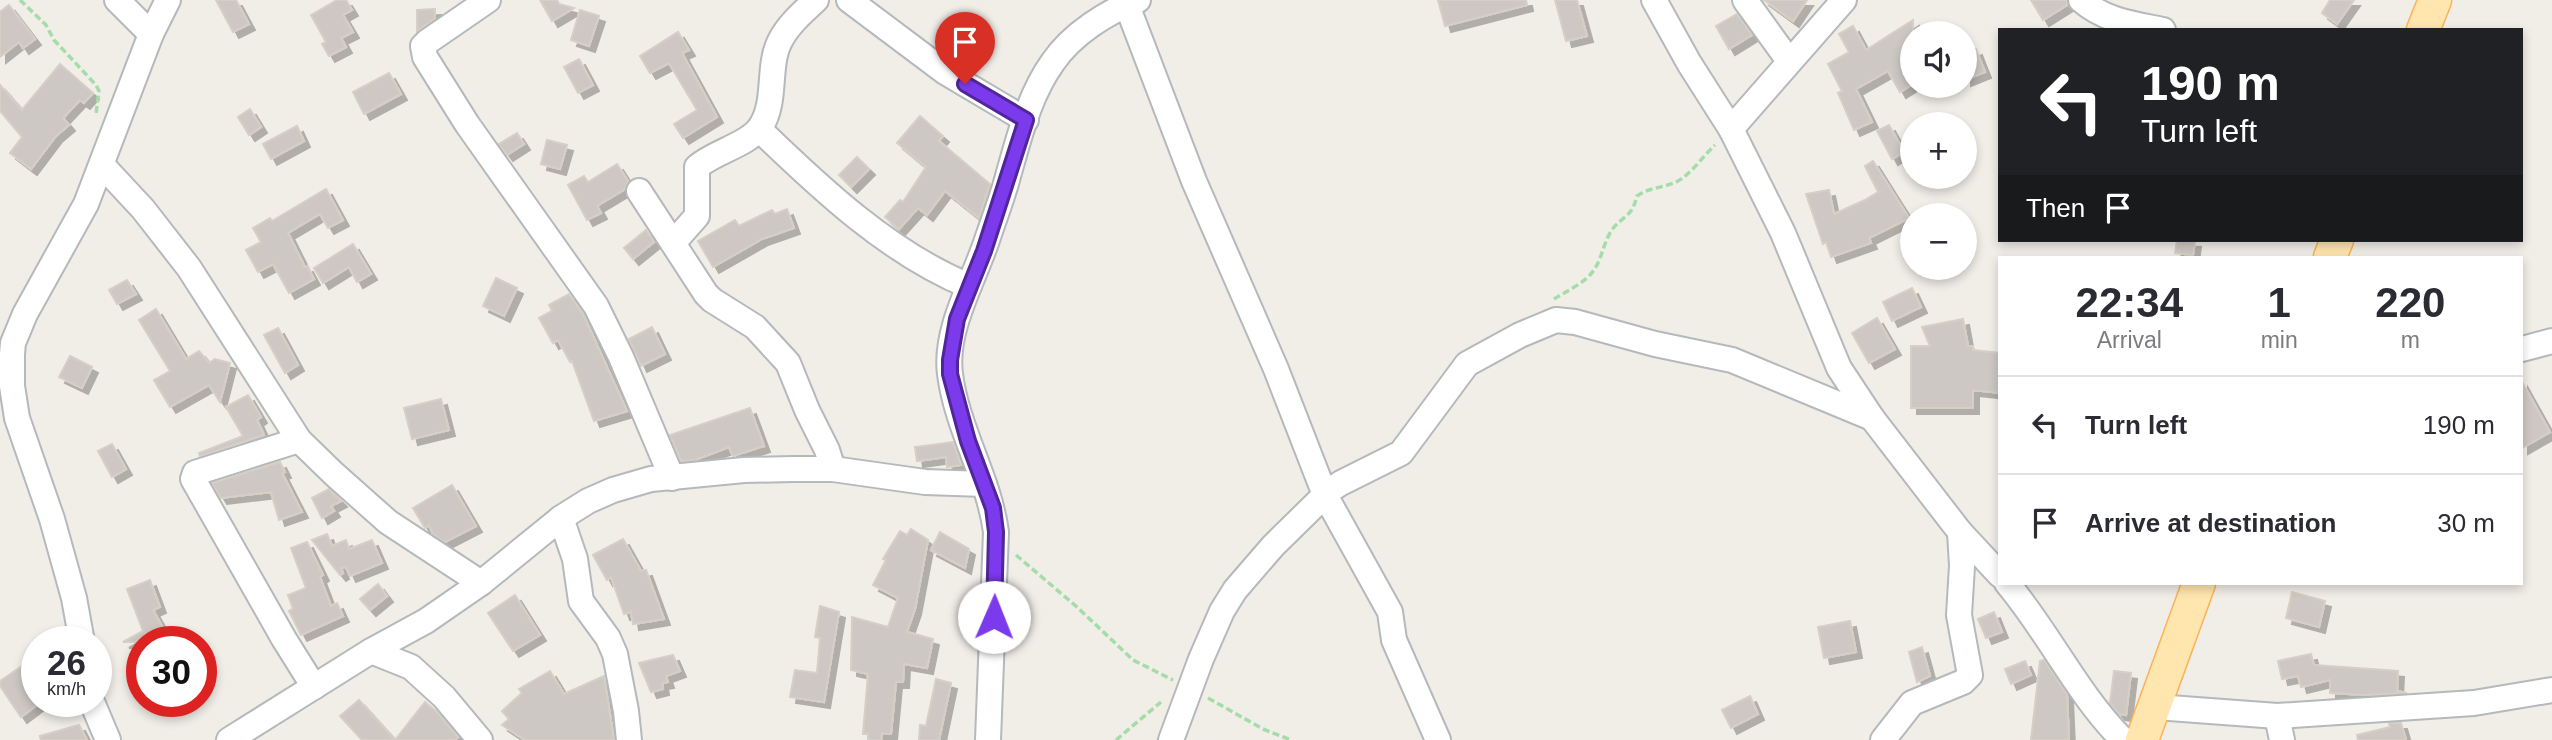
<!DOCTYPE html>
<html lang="en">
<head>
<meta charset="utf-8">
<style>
  body { margin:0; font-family:Arial,sans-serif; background:#f7f7f7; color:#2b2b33; height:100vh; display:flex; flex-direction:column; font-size:26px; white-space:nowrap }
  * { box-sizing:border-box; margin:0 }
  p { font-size:23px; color:#7c7c81 }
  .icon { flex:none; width:38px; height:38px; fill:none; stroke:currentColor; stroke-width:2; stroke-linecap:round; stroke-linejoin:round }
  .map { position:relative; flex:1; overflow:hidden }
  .panel { position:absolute; left:1998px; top:256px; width:525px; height:329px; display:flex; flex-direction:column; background:#fff; border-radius:0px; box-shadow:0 4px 10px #0003 }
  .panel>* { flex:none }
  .top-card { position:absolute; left:1998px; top:28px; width:525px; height:214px; border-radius:0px; box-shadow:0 4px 10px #0003; background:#202124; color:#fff; overflow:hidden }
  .controls { position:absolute; left:1900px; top:21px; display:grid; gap:14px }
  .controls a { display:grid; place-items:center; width:77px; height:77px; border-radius:50%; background:#fff; box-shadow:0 4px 10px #0003; font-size:35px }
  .speed { position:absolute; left:21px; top:626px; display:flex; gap:14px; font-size:35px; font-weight:700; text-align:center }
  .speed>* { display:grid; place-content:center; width:91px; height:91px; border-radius:50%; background:#fff; box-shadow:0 4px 10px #0003; line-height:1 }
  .speed small { font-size:18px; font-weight:400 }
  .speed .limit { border:10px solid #d22; background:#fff; color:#111 }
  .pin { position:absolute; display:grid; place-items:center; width:60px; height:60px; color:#fff; margin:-72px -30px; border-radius:50% 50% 50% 0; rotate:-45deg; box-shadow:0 0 7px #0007 }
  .pin .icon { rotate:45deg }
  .me { position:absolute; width:77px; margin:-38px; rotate:1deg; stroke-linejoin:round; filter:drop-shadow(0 0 5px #0008) }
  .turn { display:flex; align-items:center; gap:24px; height:147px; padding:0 28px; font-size:32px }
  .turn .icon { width:91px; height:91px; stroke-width:2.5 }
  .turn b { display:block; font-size:49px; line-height:60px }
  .then { display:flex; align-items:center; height:66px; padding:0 28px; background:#0003; gap:14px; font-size:26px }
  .eta { display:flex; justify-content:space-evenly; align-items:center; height:119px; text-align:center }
  .eta b { font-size:42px; font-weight:800; line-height:49px }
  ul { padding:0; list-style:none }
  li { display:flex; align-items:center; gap:21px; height:98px; padding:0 28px; border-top:2px solid #e1e1e2 }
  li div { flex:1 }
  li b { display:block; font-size:26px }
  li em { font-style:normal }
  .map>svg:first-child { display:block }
</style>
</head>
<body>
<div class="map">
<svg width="2552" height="740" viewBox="0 0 2552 740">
  <defs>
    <filter id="shadow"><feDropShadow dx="6" dy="6" stdDeviation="0" flood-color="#0004"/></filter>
  </defs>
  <rect width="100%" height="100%" fill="#f1ede7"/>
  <g fill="#cdc8c3" stroke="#d7cec5" stroke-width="2" filter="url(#shadow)">
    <polygon points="216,0 236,0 249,24 233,32"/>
    <polygon points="337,0 346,0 352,10 343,15 353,32 341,38 346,47 329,56 322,44 326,42 311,15"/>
    <polygon points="540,0 557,0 559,4 574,8 552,21"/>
    <polygon points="1438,0 1526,0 1527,5 1445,26"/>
    <polygon points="1555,0 1577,0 1587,36 1566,41"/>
    <polygon points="1764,0 1807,0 1793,21"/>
    <polygon points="2031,0 2066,0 2067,5 2043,20"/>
    <polygon points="2330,0 2354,0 2337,24 2322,13"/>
    <polygon points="9,5 35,39 23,48 19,42 0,57 0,12"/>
    <polygon points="435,9 435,18 417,31 417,10"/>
    <polygon points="580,10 599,16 589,46 571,40"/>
    <polygon points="1737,14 1752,35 1729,49 1716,26"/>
    <polygon points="1913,20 1913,84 1900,92 1888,71 1856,89 1872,122 1854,130 1838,93 1842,91 1828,64 1849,52 1839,34 1853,26 1866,50"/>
    <polygon points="678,32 689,50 682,53 717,117 683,138 674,124 697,110 669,63 650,73 640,56"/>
    <polygon points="1976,49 1985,72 1965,80 1965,54"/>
    <polygon points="579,59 593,85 578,93 564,67"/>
    <polygon points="60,64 93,93 84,103 80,100 63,118 69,125 56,136 31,169 10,153 22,137 0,111 0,85 22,110"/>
    <polygon points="389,73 401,94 364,114 353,92"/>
    <polygon points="250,109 261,127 249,135 238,117"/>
    <polygon points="920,116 943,136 939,141 990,184 979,218 945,191 927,215 918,208 899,229 885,217 900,200 903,202 926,167 897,143"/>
    <polygon points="1889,125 1904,152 1892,159 1877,131"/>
    <polygon points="297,126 304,141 271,159 263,144"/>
    <polygon points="517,133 524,144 507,155 499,144"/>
    <polygon points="547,140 567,145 560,169 541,164"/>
    <polygon points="857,157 869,169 851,187 839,175"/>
    <polygon points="1873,161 1909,218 1869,238 1871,243 1831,257 1826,242 1823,244 1806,194 1829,190 1834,214 1865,200 1878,192 1865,166"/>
    <polygon points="617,164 628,181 625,189 597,206 601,213 587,220 568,185 584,176 588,182"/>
    <polygon points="326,189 343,220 328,228 320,214 288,233 305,267 307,266 314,279 289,293 273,264 258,272 246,250 261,242 253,228 270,218 272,221"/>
    <polygon points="787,209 794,228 762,239 713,267 698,241 735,220 739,226 772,210 775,214"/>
    <polygon points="646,230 654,242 633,259 624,248"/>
    <polygon points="2177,240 2195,241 2193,255 2175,253"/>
    <polygon points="353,244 371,274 357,282 349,267 323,283 314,268"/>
    <polygon points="496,278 517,288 504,316 483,306"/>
    <polygon points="127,280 136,294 117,304 109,290"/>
    <polygon points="1912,288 1921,307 1892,321 1883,302"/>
    <polygon points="569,294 583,314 627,411 594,421 572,361 570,362 558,340 553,343 539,318 552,311 549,305"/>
    <polygon points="156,309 186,359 199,351 209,363 215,359 230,363 220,402 209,385 170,407 154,380 170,371 139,320"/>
    <polygon points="1877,318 1895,349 1869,363 1852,333"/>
    <polygon points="1963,319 1968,346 1973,346 1973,350 2000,353 2000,393 1973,390 1973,408 1911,408 1911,346 1930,346 1922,327"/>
    <polygon points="652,327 665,354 641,366 629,339"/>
    <polygon points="278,328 298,365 285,373 264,335"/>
    <polygon points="70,356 92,367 82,388 59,377"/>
    <polygon points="2522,382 2550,432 2522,448"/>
    <polygon points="248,395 261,417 257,420 264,435 200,456 199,453 243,436 226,407"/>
    <polygon points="441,399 449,430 412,439 404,408"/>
    <polygon points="750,408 764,446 733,456 729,447 695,460 681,461 670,435"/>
    <polygon points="953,442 961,465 947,467 946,457 917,461 915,447"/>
    <polygon points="112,444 126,469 112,477 98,451"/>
    <polygon points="280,462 285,472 282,473 302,512 279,520 271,492 221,498 212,483"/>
    <polygon points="452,485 476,526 445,542 433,534 429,525 425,528 413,508"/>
    <polygon points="329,489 341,501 331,506 334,511 322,518 312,498"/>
    <polygon points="911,529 928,540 915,609 907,632 933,639 927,668 904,664 903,682 896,682 891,734 882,733 881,740 868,740 868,734 863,734 868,674 851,670 852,617 888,627 898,598 873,585 886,560 883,559 900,531 907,535"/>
    <polygon points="940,532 969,549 965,568 931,550"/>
    <polygon points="327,534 332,546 346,540 349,549 372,540 382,563 350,576 346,567 341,568 343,573 340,575 312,540"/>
    <polygon points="623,539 641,571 646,570 664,619 633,624 631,612 624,614 611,577 607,580 593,555"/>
    <polygon points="307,542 323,575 320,577 331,606 337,603 343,616 301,635 289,611 293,609 288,595 306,588 291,548"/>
    <polygon points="150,580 160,607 153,610 171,642 123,642 143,631 127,589"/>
    <polygon points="378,584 387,596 370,610 360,599"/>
    <polygon points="2292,592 2325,601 2319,627 2286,618"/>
    <polygon points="515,595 540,635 513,651 488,613"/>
    <polygon points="820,606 839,612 824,702 790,697 795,670 817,673 820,638 815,637"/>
    <polygon points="1994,612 2002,632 1986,638 1978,619"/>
    <polygon points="1850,621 1856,652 1824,658 1818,627"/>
    <polygon points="1922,647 1930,676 1917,682 1909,652"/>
    <polygon points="2311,654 2314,665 2398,671 2397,691 2407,693 2366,695 2330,693 2330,680 2301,687 2298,676 2282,679 2278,661"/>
    <polygon points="673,655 680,671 666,676 668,682 662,683 663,689 651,692 639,663"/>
    <polygon points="37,656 37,705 21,717 0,686 0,681"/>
    <polygon points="2044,660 2067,695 2069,740 2031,740 2040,661"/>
    <polygon points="2025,661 2031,675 2011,684 2005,669"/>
    <polygon points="550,671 564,694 604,676 614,740 525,740 502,725 509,719 502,711 522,693 519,689"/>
    <polygon points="2114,671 2131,673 2126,715 2119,714 2110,703"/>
    <polygon points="936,679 951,683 939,740 919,740 920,725 926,726"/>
    <polygon points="1750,696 1758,714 1731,728 1722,710"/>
    <polygon points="359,700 395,740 425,702 438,713 458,737 455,740 362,740 340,716"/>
    <polygon points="2389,723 2401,723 2406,740 2358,740 2357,735 2390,727"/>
    <polygon points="79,725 87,740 41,740 40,736"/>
  </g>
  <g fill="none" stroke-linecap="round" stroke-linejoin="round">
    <g stroke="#b4b9bc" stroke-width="28">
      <g id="minor">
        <polyline points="117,0 151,34"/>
        <polyline points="488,0 427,42 423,46 425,57 467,124 596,306 621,357 672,478"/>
        <polyline points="849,0 945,72 1026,120"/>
        <polyline points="1125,0 1194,181 1276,369 1325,495 1390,612 1394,640 1438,740"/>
        <polyline points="1654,0 1689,63 1731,129 1783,233 1839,368 1872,418 1960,532 2000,575"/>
        <polyline points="1745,0 1789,61"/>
        <path d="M2081,0C2105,21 2134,24 2163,30"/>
        <path d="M759,129C821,189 889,253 969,286"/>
        <polyline points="1731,129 1844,0"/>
        <polyline points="102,165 143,209 189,268 299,440 334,474 388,522 481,583"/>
        <polyline points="639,191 706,294 712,300 755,327 788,363 807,410 827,450 833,469"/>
        <path d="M674,242L697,216V167C714,152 750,144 761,126C777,101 767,66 780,41C788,25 803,12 816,0"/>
        <polyline points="2522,349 2552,341"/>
        <polyline points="299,440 195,473 193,479 284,639 314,687"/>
        <polyline points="561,518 575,559 581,601 608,638 615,654 626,711 629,740"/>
        <path d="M2007,583C2049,633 2077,694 2123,740"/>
        <polyline points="82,642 74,598 52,519 17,418 12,386 12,354 13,343 25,314 86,204 151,34 168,0"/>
        <polyline points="371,651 411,667 444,697 480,740"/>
        <polyline points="92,702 108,740"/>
        <polyline points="2156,707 2277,716 2474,703 2552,690"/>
        <polyline points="2277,716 2282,740"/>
        <polyline points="229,740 371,651 426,621 481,583 561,518 588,501 613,490 651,479 744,470 793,469 833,469 925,482 984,484"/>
        <path d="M988,740L996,532C989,478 957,429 950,374C944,329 975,278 988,237C995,216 1003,196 1008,176C1019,138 1029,95 1053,62C1072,34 1107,12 1138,0"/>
        <polyline points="1171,740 1201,659 1222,611 1235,590 1273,546 1330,490 1341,483 1401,453 1467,364 1520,335 1556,320 1575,322 1655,344 1732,360 1872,418"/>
        <polyline points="1883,740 1912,703 1963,682 1970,675 1959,615 1962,566 1960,532"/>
      </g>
    </g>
    <g stroke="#fbb356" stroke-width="35">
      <g id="major">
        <polyline points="2423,30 2435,0"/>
        <polyline points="2330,257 2337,240"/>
        <polyline points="2142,740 2199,583"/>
      </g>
    </g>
    <g stroke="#a4ddaa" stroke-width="3.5" stroke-dasharray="7 3.5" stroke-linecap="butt">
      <polyline points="20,0 46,25 54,40 96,85 99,91 96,114"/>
      <path d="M1554,299C1567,291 1585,283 1594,270C1603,257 1604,238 1615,226C1628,213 1632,215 1637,196C1648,188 1661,188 1674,183C1690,176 1702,157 1715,145"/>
      <polyline points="1016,555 1077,607 1133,660 1173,680"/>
      <polyline points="1208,698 1263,729 1291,740"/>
      <polyline points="1116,740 1161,702"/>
    </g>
    <use href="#minor" stroke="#fff" stroke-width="24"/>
    <use href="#major" stroke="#ffe5ae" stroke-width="32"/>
  </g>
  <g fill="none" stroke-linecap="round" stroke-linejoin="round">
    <g stroke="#51269a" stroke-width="18">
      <polyline id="route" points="965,84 1026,120 984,251 957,319 950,360 950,374 968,441 993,508 996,532 994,617"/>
    </g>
    <use href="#route" stroke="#7c3aed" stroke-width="12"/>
  </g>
</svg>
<div class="controls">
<a><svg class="icon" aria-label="sound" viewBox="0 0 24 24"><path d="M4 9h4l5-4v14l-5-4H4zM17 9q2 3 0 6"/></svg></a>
<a>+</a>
<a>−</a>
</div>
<div class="speed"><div>26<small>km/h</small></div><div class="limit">30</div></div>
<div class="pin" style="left:965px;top:84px;background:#d93025"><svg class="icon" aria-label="arrive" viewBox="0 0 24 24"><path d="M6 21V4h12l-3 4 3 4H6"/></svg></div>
<svg class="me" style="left:994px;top:617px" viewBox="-20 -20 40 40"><circle r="19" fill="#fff"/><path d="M0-13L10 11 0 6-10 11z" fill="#7c3aed"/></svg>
<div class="top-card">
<div class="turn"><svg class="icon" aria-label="left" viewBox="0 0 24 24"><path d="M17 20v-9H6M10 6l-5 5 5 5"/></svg><div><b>190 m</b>Turn left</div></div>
<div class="then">Then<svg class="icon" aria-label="arrive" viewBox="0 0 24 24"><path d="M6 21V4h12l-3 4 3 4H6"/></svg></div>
</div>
<section class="panel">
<div class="eta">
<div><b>22:34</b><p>Arrival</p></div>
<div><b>1</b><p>min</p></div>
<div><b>220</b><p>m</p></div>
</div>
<ul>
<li><svg class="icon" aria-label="left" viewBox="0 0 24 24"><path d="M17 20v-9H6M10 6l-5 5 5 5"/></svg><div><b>Turn left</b></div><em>190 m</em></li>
<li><svg class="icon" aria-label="arrive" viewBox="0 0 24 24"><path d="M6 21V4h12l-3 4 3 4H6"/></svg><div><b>Arrive at destination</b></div><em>30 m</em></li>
</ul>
</section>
</div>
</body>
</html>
